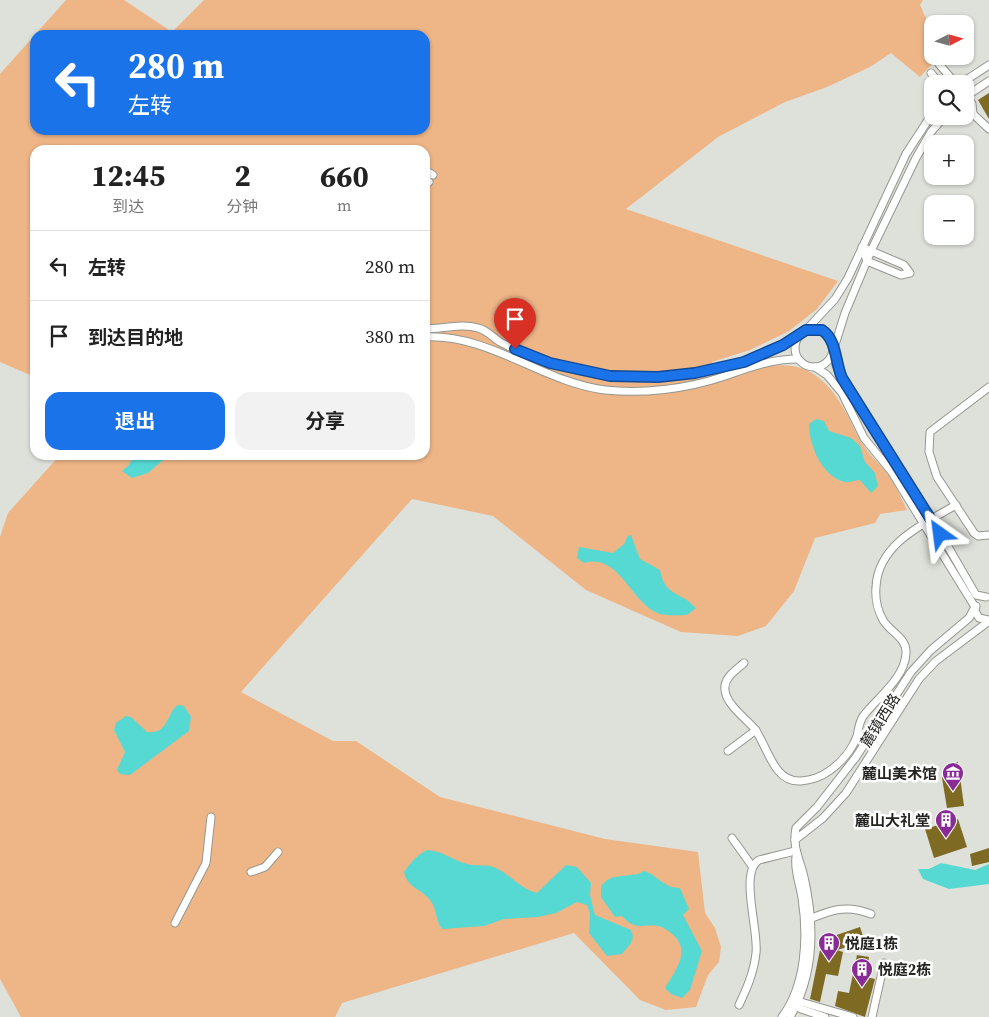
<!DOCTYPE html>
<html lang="zh">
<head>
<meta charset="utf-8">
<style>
  body { margin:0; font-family:"Source Serif 4","Noto Sans SC",serif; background:#f2f2f2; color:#222; height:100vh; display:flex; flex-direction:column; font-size:19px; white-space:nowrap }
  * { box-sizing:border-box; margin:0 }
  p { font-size:16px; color:#767676 }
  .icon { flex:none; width:28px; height:28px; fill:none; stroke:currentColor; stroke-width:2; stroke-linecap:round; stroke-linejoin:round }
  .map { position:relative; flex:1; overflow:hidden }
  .side { position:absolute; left:30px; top:145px; width:400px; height:315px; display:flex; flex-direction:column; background:#fff; border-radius:15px; box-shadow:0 1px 4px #0004 }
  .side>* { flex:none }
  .hud { position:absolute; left:30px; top:30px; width:400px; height:105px; border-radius:15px; box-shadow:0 1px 4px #0004; background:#1a73e8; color:#fff; overflow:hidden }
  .needle { width:32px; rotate:84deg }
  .buttons { position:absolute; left:924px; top:15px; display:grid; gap:10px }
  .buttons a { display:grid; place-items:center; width:50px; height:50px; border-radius:10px; background:#fff; box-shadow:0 1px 4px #0004; font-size:25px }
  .pin { position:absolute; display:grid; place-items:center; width:42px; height:42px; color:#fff; margin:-51px -21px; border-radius:50% 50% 50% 0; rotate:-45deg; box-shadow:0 0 5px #0007 }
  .pin .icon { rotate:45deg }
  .me { position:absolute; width:55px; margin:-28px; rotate:329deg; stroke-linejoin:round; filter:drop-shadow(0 0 4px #0008) }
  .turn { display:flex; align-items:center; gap:18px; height:105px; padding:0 15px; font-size:22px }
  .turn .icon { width:65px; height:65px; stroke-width:2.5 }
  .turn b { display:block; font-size:35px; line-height:42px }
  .eta { display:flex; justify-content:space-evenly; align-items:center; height:85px; text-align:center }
  .eta b { font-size:30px; font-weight:700; line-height:35px }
  .cta { display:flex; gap:10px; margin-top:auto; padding:10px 15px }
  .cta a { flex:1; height:58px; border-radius:15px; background:#1a73e8; color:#fff; font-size:20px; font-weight:700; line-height:58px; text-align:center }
  .cta a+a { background:#f2f2f2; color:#222 }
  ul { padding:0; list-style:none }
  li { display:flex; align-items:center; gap:15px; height:70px; padding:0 15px; border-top:1px solid #e0e0e0 }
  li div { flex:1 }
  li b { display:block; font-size:19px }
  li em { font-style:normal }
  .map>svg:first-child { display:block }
</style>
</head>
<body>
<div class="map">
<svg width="989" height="1017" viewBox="0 0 989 1017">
  <rect width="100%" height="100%" fill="#dee1da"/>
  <path fill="#eeb587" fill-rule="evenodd" d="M66,0H124L172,32L204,0H923L920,5L932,32L933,63L920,77L891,53L870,67L827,87L785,102L718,137L626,209L838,281L817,309L789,331L750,350L712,362L718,382C771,361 811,350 844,409C851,421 856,435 864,446C871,457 881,465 889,476C896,486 901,498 907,510L880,514L875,523L815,538L794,591L766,626L738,636L681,632L586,590L493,516L412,499L241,692L333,741H356L440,797L605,839L698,852L705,913L715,928L721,947L719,962L708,975L696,1007L666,1010L640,1000L574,933L342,1003L335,1017H21L0,979V537L8,513L60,455H425V150H35V377L0,362V74ZM35,35H425V130H35Z"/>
  <g fill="#56d9d2">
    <path d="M816,419L824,421L829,431L851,438L860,446L865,462L875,473L878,486L871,493L860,480C855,480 850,483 845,482C822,477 809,445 809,424Z"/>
    <polygon points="135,455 169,455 148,473 132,478 122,471 128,466"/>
    <path d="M631,535L640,559L660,570C665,597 679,590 696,608L687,615C679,615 669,616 660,614C631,605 620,552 584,563L577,558L579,547L613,553L624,544L628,536Z"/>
    <path d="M180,705L184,706L191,717L189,731L130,775L120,774L117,770L125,752L114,730L116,723L126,716L131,717L147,732C167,734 166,718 176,706Z"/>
    <path d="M427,850C443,851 452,860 467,864C478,867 487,863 498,869C513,877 519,888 537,893L566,865L577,867L591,883L590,895L595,915L631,930C636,941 629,945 622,954L607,956L589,933L590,914L587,905L577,902L556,913L538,917L504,919L484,926L442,929C435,920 437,908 430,900C422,889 407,888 404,872C411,862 416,856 427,850Z"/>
    <polygon points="941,863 975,870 989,864 989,884 949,889 923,879 918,869 929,869"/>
    <path d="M644,871C658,875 663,888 680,888L689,909L683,915L702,951L690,990L682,998L671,994L665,988C675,971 693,950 671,933C667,930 663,927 658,926C640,924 636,931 622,916L615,917L601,897V886L607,880L614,877L638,874Z"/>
  </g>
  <g fill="#7e6a23">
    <polygon points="989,93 989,119 978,100"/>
    <polygon points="958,762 964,806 947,808 942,778 949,764"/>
    <polygon points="958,819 967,847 934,858 925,829"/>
    <polygon points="989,848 989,862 972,866 970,854"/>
    <polygon points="860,927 865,942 837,950 843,952 838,976 826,974 820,1002 810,999 822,940"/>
    <polygon points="857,955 869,957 866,977 875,979 865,1017 835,1006 838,991 849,993"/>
  </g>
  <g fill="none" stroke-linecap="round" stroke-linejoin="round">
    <g stroke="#949790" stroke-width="9">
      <g id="minor">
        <polyline points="939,64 956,84"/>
        <polyline points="931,73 940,84"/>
        <polyline points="960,84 989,65"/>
        <polyline points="965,95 972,104 973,114 965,112"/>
        <polyline points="965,97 989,81"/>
        <polyline points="973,114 989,129"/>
        <polyline points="945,116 931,132 916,158 871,251 845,313 834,348 836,365 842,378 932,519 976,595 986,597"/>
        <polyline points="425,170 433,175"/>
        <polyline points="425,177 429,182"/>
        <polygon points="862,247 904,265 910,273 901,275 867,261"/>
        <circle cx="814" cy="348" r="19"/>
        <path d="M425,329C442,329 461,323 478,328C487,330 492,337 500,342C515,350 532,357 549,362C630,391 728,379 801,334"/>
        <polyline points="806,330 835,299 848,278 906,154 932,114"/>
        <path d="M425,337C490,334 542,382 605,390C643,394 686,389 722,377C748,368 770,359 798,359"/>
        <polyline points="989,387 930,432 929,452 937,477 974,533 978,536 989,535"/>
        <polyline points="976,606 975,611 979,618 989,620"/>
        <path d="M744,663C736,670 723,678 725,690C726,704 745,718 754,728C768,746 773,783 801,781C812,780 821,777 829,771C841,763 852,750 857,736C859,728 859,721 864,715C878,697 905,678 906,653C907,638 890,632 883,620C878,611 875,598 876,587C878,544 923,524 956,505"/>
        <polyline points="728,751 756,730"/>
        <polyline points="732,838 752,866"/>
        <polyline points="795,840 823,818 846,793 919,679 936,661 989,621"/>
        <polyline points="251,872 265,867 278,852"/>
        <path d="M807,920C831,910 846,904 871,914"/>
        <polyline points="175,923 206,863 211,817"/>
        <polyline points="794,1000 853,1017"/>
        <path d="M739,1005C747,988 754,972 756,953C759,931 739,872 759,860L795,851"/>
        <polyline points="795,1005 801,1009 825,1017"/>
        <path d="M782,1017C806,985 808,936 802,898C800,884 794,871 796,857"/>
        <path d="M790,1017C815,974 815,925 804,877C800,860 792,847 796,828L817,807L856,757L911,672L931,650L969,618L975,607L891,471L864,438L842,393L827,375L815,367"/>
        <polyline points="872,1017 884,963"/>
      </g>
    </g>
    <use href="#minor" stroke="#fff" stroke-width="7"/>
  </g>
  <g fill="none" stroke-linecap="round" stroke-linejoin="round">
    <g stroke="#114b97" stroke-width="12">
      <path id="route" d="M515,349L550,363L610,376L658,377L695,373L744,362L783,345L806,330H822C837,340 835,362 842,378L940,534"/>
    </g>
    <use href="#route" stroke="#1a73e8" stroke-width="9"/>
  </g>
  <defs>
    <g id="museum-pin" transform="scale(1.125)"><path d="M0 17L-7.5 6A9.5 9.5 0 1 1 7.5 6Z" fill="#8a2c96" stroke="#fff"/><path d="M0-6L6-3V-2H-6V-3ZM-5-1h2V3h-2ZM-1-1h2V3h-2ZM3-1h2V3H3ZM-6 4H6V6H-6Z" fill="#fff"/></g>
    <g id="building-pin" transform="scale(1.125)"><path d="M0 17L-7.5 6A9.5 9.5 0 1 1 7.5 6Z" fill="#8a2c96" stroke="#fff"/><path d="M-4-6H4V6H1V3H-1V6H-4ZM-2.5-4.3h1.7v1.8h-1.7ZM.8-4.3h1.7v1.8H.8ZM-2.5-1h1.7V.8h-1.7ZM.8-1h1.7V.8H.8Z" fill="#fff"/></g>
  </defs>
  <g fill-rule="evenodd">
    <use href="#museum-pin" x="953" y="773"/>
    <use href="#building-pin" x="946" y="820"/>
    <use href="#building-pin" x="829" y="943"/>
    <use href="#building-pin" x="862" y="969"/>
  </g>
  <g text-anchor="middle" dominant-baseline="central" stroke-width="5" stroke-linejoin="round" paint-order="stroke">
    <g font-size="15" fill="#242522" stroke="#fff">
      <text transform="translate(880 720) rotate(-58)">麓镇西路</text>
    </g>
    <g font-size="15" font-weight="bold" fill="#242522" stroke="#fff" text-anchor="end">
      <text x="937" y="773">麓山美术馆</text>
      <text x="930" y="820">麓山大礼堂</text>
      <text x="845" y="943" text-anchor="start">悦庭1栋</text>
      <text x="878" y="969" text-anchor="start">悦庭2栋</text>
    </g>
  </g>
</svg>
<div class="buttons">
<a><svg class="needle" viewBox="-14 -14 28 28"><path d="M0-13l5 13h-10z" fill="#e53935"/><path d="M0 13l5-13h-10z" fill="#767676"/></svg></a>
<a><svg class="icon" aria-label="search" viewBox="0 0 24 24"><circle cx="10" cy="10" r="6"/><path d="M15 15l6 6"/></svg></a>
<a>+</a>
<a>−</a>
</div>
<div class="pin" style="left:515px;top:349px;background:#d93025"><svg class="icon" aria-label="arrive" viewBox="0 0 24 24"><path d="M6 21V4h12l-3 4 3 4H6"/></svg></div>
<svg class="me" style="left:940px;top:534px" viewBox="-20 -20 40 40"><path d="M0-17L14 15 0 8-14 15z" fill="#1a73e8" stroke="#fff" stroke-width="4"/></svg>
<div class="hud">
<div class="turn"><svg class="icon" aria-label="left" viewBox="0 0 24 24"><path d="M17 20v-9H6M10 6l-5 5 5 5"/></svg><div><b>280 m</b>左转</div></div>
</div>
<section class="side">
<div class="eta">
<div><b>12:45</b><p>到达</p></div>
<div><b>2</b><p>分钟</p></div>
<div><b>660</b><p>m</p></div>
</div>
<ul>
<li><svg class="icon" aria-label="left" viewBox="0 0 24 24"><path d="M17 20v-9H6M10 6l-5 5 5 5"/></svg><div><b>左转</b></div><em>280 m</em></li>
<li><svg class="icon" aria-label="arrive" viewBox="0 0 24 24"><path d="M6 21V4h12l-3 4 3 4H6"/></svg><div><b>到达目的地</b></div><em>380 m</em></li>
</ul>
<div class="cta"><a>退出</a><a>分享</a></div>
</section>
</div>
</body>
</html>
